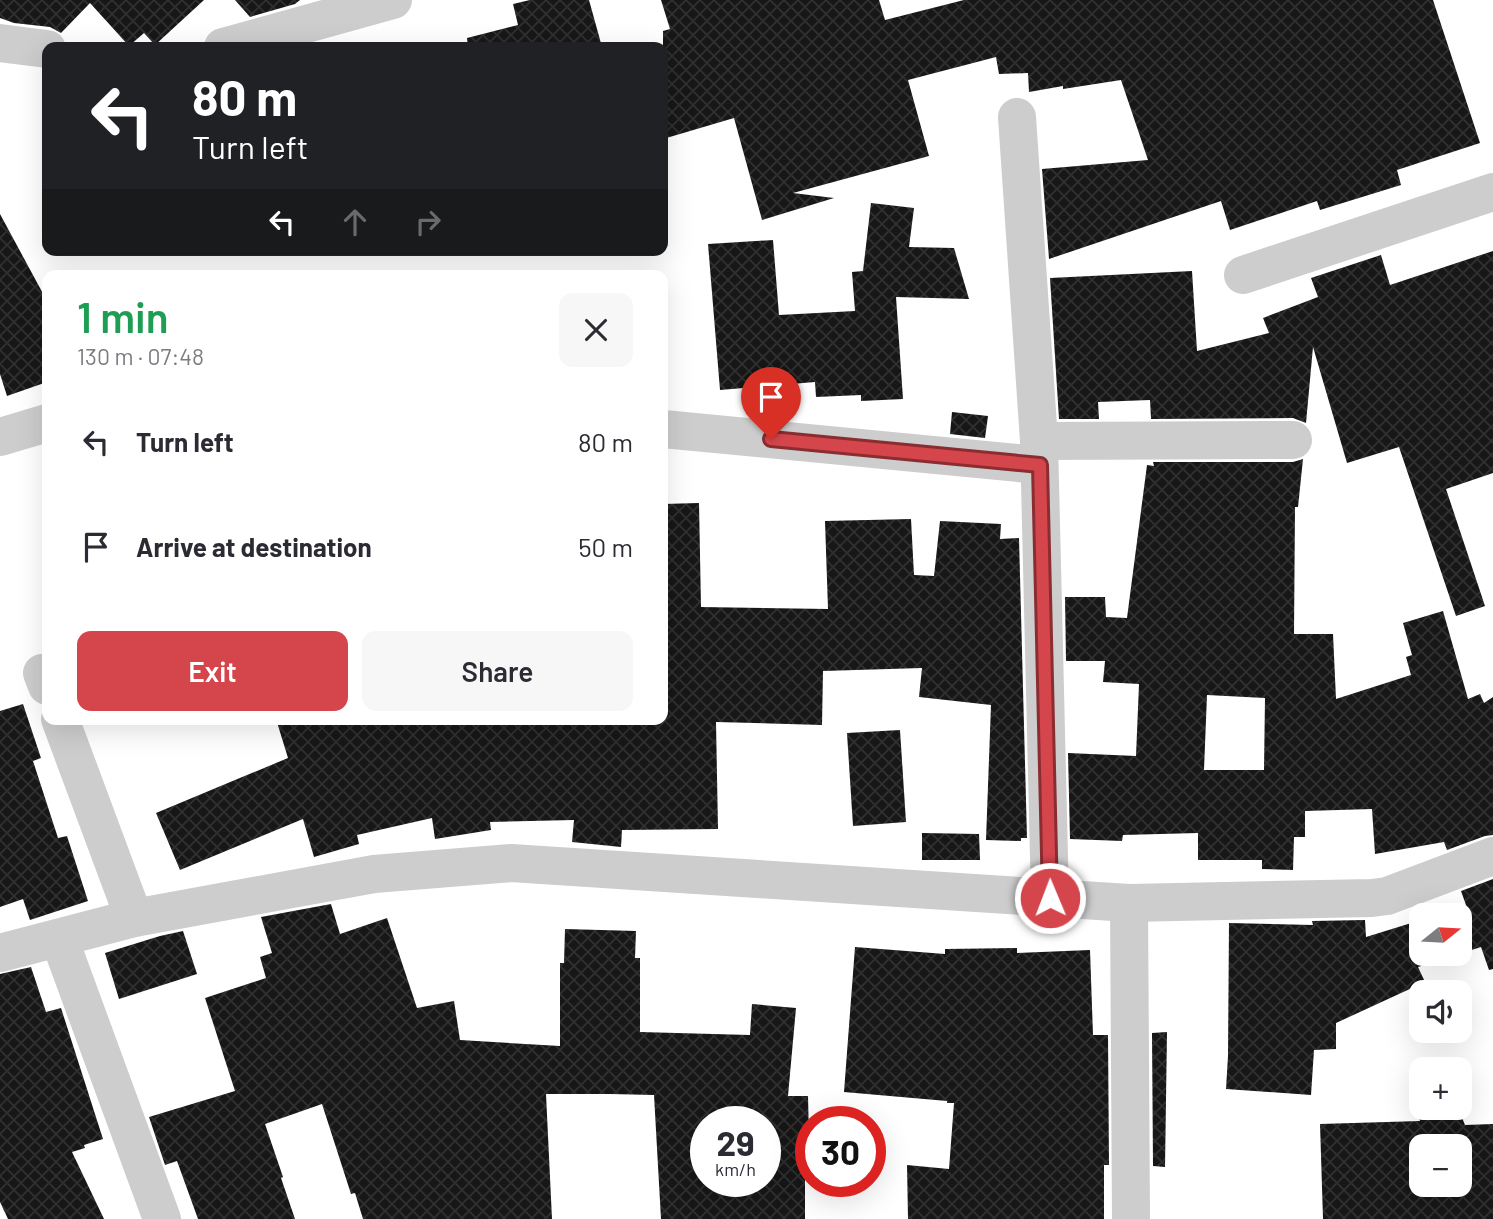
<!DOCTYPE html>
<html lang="en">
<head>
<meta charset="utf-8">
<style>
  body { margin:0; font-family:Barlow,sans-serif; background:#f7f7f7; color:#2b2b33; height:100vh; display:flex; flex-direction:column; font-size:26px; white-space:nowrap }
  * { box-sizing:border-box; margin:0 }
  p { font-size:23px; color:#7c7c81 }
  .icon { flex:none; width:38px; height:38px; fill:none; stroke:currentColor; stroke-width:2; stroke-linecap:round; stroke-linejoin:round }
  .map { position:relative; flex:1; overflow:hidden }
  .drawer { position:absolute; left:42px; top:270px; width:626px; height:455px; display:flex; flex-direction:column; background:#fff; border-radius:14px; box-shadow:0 7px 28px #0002 }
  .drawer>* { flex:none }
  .guide { position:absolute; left:42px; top:42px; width:626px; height:214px; border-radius:14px; box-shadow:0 7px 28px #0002; background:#202124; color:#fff; overflow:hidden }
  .needle { width:46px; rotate:72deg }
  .fabs { position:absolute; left:1409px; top:903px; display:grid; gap:14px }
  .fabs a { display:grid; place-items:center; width:63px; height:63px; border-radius:14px; background:#fff; box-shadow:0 7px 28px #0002; font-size:35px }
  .speed { position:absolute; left:690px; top:1106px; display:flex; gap:14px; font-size:35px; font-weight:700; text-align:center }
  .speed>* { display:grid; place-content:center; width:91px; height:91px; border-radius:50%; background:#fff; box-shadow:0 7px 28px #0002; line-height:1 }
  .speed small { font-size:18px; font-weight:400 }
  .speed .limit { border:10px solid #d22; background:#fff; color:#111 }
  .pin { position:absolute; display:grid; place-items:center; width:60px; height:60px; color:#fff; margin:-72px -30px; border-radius:50% 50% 50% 0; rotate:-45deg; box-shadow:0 0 7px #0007 }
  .pin .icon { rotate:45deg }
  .me { position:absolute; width:77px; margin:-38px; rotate:359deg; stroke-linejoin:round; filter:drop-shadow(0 0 5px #0008) }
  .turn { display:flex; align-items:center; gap:24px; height:147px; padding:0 35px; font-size:32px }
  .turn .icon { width:91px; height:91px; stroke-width:2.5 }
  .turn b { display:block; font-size:49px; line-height:60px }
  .lanes { display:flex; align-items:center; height:66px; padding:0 35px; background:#0003; justify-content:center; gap:35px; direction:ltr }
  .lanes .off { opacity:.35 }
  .round { display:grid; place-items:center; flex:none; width:74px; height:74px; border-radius:14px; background:#f7f7f7 }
  .head { display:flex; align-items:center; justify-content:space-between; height:119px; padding:0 35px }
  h1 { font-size:42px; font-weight:600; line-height:52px; color:#1e9e55 }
  .primary-button { display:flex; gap:14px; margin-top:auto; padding:14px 35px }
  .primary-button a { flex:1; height:80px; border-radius:14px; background:#d5454c; color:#fff; font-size:28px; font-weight:600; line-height:80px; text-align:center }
  .primary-button a+a { background:#f7f7f7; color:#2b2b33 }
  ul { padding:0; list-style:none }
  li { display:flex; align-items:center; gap:21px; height:105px; padding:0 35px }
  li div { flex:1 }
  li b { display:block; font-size:26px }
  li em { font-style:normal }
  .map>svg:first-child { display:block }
</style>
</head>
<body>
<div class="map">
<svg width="1493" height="1219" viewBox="0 0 1493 1219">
  <defs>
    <pattern id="building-cross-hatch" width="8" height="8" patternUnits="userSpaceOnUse" patternTransform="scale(1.75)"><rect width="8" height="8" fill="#171717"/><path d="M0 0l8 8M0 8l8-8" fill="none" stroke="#303030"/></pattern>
  </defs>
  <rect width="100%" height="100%" fill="#fff"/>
  <g fill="url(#building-cross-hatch)" fill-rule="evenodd">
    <polygon points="0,0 204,0 155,45 144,33 129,46 90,3 61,33 50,27 14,23 0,18"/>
    <polygon points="235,0 300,0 295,4 250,17"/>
    <polygon points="530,0 589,0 602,47 468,47 467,38 518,25 513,4"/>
    <polygon points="661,0 879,0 885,20 964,0 1433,0 1480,143 1397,170 1401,185 1320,210 1317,201 1230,230 1221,201 1049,259 1042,169 1148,160 1121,80 1063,89 1063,86 1029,92 1028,73 999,74 996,57 908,80 929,156 793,193 834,198 762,220 734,118 663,139 663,31 670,29"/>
    <polygon points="871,203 914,208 909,247 954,248 969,299 896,297 903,399 861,401 861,395 816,397 815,382 720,390 708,244 773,240 779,315 855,311 852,272 863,271"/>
    <polygon points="0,214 47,301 47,382 7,396 0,374"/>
    <polygon points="1493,251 1493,473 1446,489 1485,606 1456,616 1399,447 1347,463 1313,347 1306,423 1293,418 1151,419 1150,400 1098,402 1099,419 1059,419 1050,278 1192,271 1197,351 1269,333 1263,318 1318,297 1311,278 1381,255 1390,285"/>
    <polygon points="952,412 988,416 985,438 950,434"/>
    <path d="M1303,459L1298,507H1295L1294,634H1333L1336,699L1411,675L1406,657L1412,655L1403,623L1443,611L1468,699L1480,694L1484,703L1493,697V835L1485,836L1447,850L1444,842L1375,854L1372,809L1305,811V837H1294L1293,870L1262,869V860H1198V833L1123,835L1122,841L1070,839L1068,753L1136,756L1139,684L1103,682L1105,661H1066L1065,597H1105L1106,617L1127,618L1147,465L1154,466L1153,462H1293ZM1207,695L1265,698L1264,770H1204Z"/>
    <polygon points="699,503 701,607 828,609 825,521 911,519 914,575 934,576 940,521 1001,524 1000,539 1019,538 1027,838 1021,838 1021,841 986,840 991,705 919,697 922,668 823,671 822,725 716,722 718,829 622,830 621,847 572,842 574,820 490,822 491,830 435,839 432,818 357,835 359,844 314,857 303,819 180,870 156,813 288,758 276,719 663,719 663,504"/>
    <polygon points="23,704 41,758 33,761 58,838 67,836 88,901 30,920 23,899 0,907 0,711"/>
    <polygon points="900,730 906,822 853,826 847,733"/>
    <polygon points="922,833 979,834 980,860 922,860"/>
    <polygon points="1493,879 1493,969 1489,970 1481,947 1418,967 1425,982 1336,1023 1336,1049 1314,1050 1311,1095 1226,1089 1228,1056 1229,923 1313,925 1312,921 1365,920 1366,937 1421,920 1421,954 1460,954 1460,915 1436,915 1466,905 1461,891"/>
    <path d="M331,904L340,934L387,918L417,1008L454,1001L460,1040L560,1046V963H564L565,929L636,931L635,958H640V1032L750,1035L752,1004L796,1008L788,1096H808L810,1177L805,1178V1219H661L654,1095L610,1094H546L552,1219H363L355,1193L351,1194L322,1104L265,1124L283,1177L281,1178L295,1219H198L177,1161L165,1165L149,1117L235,1091L205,998L266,978L260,957L272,953L261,917ZM705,1122H765V1181H705Z"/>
    <polygon points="183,931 197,974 119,999 105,953 160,936"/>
    <polygon points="855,947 945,954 945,949 1017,948 1017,953 1090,950 1093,1035 1108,1035 1109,1165 1104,1165 1104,1219 908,1219 907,1165 949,1169 954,1103 947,1103 947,1101 844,1092"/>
    <polygon points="31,967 46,1012 61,1008 103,1139 84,1145 85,1148 72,1152 104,1219 8,1219 0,1202 0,974"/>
    <polygon points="1167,1032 1165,1167 1153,1166 1152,1033"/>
    <path d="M1415,1108H1458L1465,1125L1493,1124V1219H1323L1320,1124L1420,1121ZM1421,1146H1460V1185H1421Z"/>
  </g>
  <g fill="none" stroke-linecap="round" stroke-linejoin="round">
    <g stroke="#cdcdcd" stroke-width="38">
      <polyline points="0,43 47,49"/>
      <polyline points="223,47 393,0"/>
      <polyline points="1017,117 1039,441 1050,898"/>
      <polyline points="1243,275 1493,192"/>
      <polyline points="663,429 1039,465"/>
      <polyline points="0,437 47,423"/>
      <polyline points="1039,441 1293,440"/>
      <polyline points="42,673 47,686"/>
      <polyline points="60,719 134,918"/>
      <polyline points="1129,903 1131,1219"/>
      <polyline points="59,938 162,1219"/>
      <polyline points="0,953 134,918 374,874 511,863 1129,903 1372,898 1387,896 1493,856"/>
    </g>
  </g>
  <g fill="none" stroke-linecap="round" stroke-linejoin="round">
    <g stroke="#8a2d31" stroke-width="18">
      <polyline id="route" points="771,439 1040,465 1050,898"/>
    </g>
    <use href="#route" stroke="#d5454c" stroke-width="12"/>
  </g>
</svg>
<div class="fabs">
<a><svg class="needle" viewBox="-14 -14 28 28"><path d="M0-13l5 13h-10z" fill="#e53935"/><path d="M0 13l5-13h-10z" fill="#7c7c81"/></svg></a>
<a><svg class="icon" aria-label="sound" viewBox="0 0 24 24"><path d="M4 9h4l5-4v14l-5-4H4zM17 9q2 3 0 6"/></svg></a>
<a>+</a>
<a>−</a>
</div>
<div class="speed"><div>29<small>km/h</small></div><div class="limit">30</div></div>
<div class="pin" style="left:771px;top:439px;background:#d93025"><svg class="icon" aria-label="arrive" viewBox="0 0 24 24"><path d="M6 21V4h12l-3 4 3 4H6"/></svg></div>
<svg class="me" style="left:1050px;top:898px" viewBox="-20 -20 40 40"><circle r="17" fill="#d5454c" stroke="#fff" stroke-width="3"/><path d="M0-11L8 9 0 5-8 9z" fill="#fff"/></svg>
<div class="guide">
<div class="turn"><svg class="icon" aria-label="left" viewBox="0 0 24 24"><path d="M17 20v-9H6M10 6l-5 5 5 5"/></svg><div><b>80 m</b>Turn left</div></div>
<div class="lanes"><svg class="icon" aria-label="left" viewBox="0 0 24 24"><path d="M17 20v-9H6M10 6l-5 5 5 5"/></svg><svg class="icon off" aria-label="ahead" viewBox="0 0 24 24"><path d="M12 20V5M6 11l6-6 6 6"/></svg><svg class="icon off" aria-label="right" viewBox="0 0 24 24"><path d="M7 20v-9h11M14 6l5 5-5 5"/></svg></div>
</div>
<section class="drawer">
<div class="head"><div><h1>1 min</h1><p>130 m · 07:48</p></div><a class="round"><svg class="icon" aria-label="close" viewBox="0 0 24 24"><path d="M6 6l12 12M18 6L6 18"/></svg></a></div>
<ul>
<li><svg class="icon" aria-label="left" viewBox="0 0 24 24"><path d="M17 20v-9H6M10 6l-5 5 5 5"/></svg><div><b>Turn left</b></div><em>80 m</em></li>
<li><svg class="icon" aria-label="arrive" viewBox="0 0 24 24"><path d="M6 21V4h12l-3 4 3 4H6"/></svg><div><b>Arrive at destination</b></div><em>50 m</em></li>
</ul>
<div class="primary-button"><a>Exit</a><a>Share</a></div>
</section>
</div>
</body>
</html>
